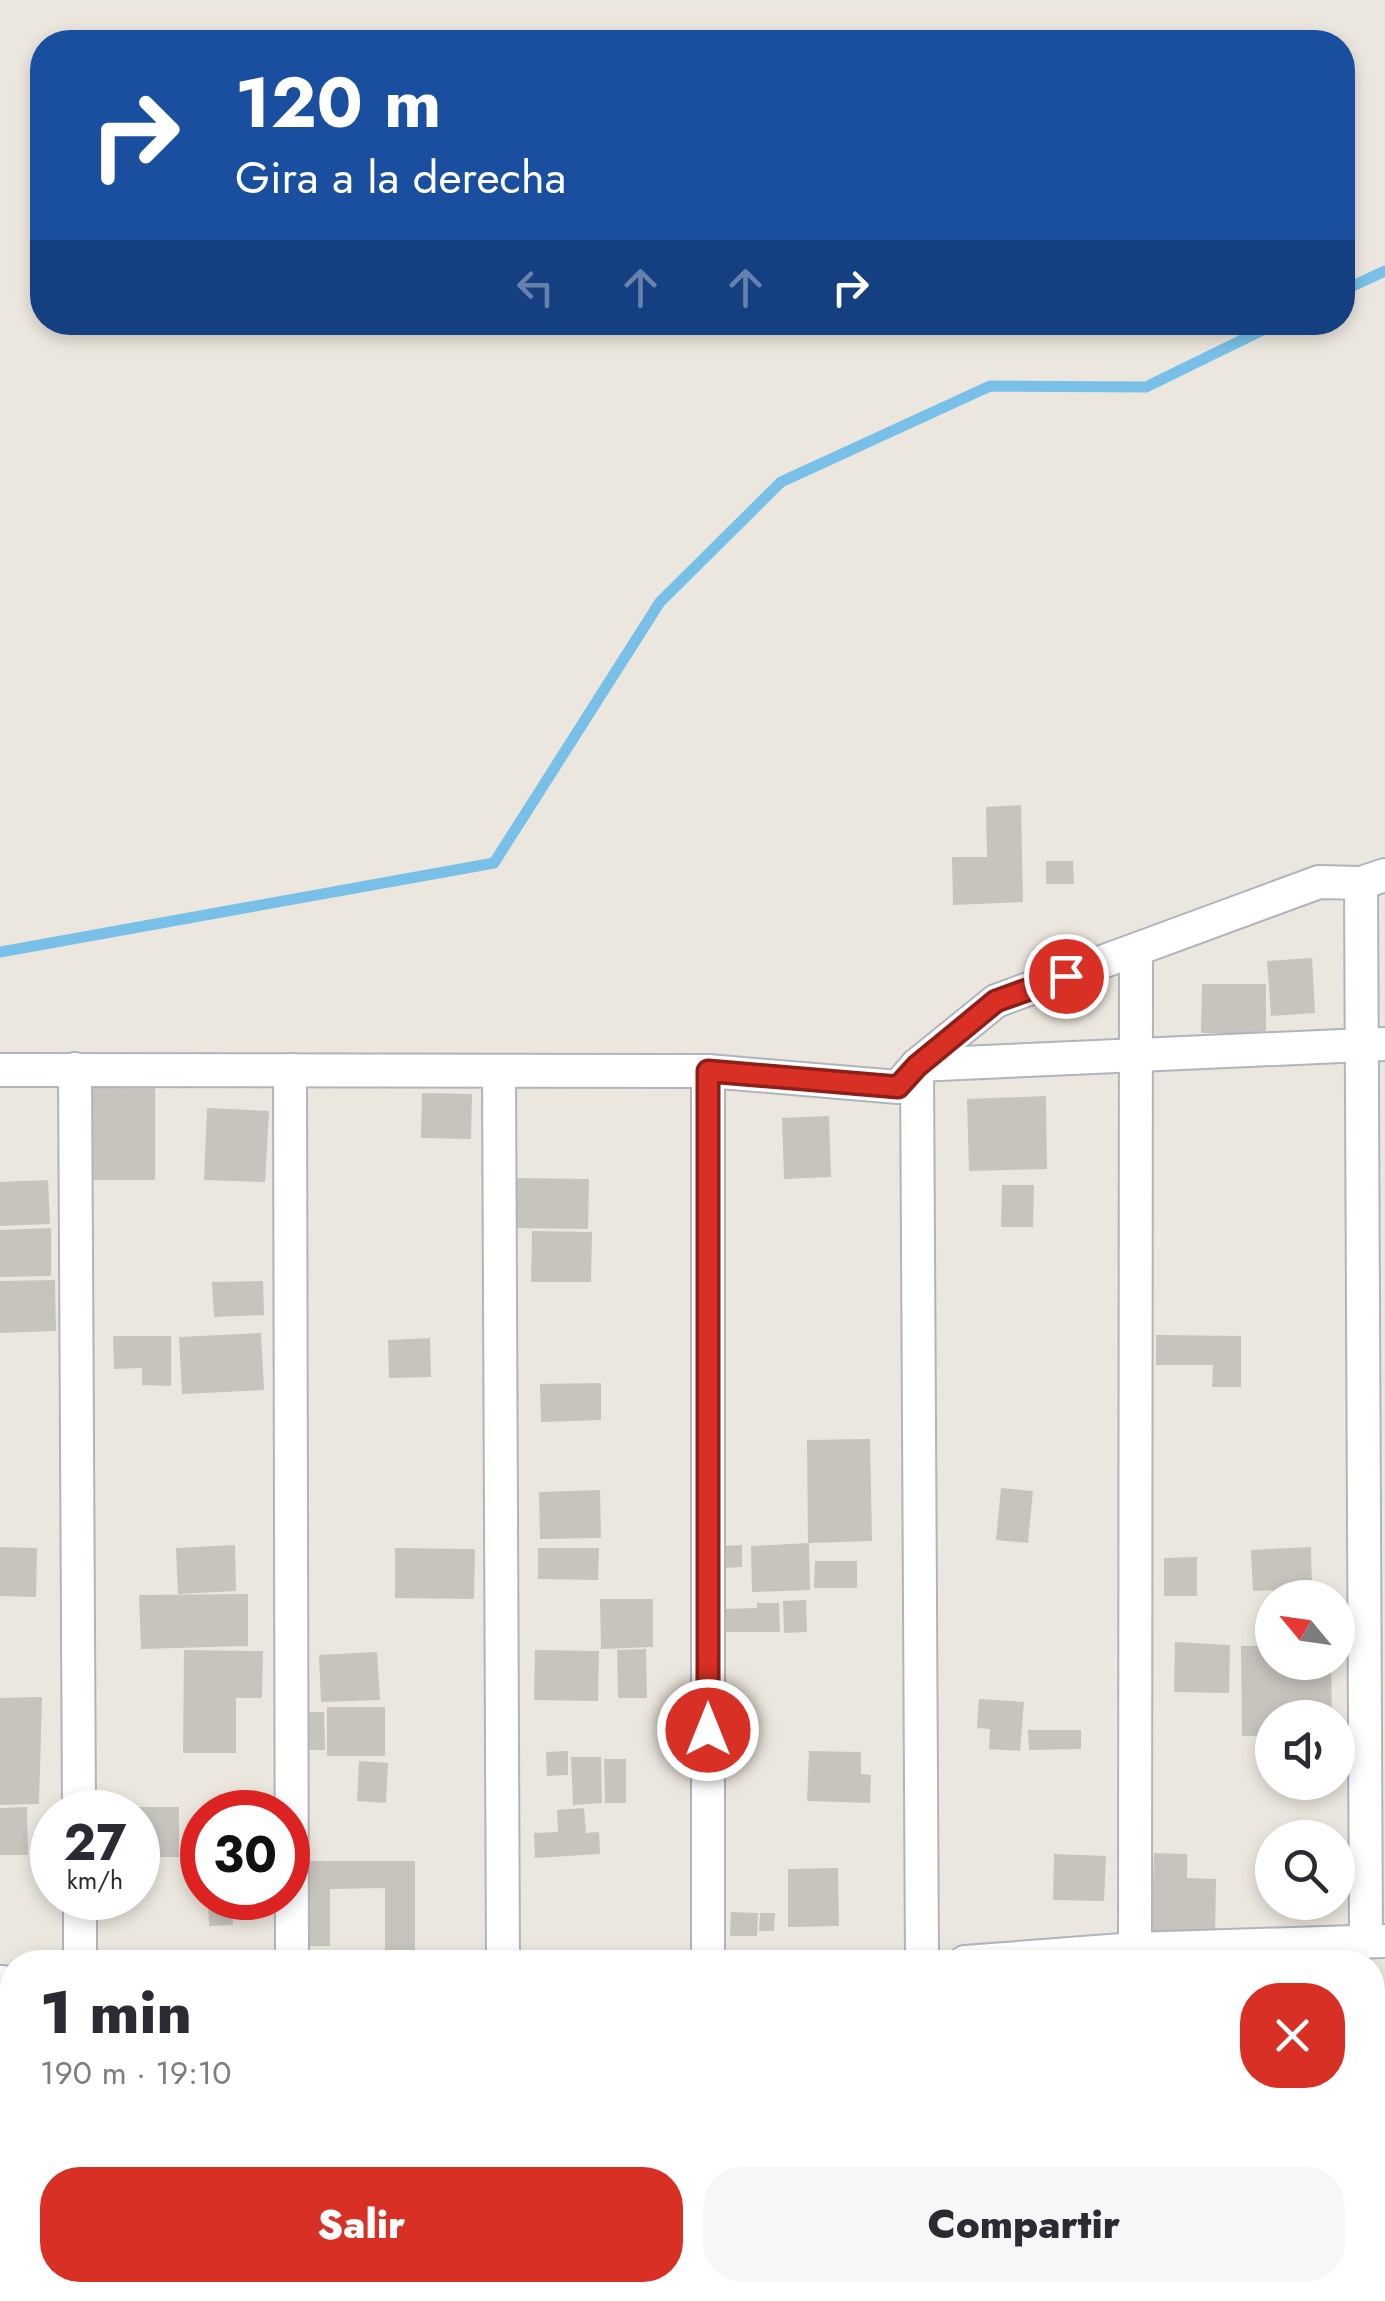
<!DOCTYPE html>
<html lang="es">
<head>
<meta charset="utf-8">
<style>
  body { margin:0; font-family:Jost,sans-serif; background:#f7f7f7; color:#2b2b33; height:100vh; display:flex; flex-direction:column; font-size:38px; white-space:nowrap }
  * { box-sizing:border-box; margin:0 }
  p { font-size:32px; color:#7c7c81 }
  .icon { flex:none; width:55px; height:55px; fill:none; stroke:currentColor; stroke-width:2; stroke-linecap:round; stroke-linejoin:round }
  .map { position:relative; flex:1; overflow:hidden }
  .sheet { position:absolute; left:0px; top:1950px; width:1385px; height:352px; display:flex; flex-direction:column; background:#fff; border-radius:40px 40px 0 0; box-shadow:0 5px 15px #0003 }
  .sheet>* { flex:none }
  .hud { position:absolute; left:30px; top:30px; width:1325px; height:305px; border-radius:40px; box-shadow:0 5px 15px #0003; background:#1a4fa0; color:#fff; overflow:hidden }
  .needle { width:65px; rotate:299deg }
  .buttons { position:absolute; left:1255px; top:1580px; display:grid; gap:20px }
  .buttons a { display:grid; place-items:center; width:100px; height:100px; border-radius:50%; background:#fff; box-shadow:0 5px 15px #0003; font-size:50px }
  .speed { position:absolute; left:30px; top:1790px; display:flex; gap:20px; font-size:50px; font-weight:700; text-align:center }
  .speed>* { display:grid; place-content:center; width:130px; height:130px; border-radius:50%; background:#fff; box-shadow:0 5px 15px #0003; line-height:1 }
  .speed small { font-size:25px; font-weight:400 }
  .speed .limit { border:15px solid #d22; background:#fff; color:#111 }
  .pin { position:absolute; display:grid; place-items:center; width:85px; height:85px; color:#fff; margin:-42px; border:5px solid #fff; border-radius:50%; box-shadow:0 2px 10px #0007 }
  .me { position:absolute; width:110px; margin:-55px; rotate:0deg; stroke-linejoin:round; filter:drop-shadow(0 0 8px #0008) }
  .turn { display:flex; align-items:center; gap:35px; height:210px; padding:0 40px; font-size:45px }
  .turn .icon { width:130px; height:130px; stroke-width:2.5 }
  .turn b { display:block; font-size:70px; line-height:85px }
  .lanes { display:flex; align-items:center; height:95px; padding:0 40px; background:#0003; justify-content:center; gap:50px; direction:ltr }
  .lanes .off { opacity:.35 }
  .round { display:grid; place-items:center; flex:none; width:105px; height:105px; border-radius:40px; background:#f7f7f7 }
  .headline { display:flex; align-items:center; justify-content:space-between; height:170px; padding:0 40px }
  h1 { font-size:60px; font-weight:800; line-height:75px }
  .cta { display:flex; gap:20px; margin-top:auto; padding:20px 40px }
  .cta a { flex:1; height:115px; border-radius:40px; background:#d93025; color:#fff; font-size:40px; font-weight:800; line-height:115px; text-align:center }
  .cta a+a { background:#f7f7f7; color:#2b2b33 }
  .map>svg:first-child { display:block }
</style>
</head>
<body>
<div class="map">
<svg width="1385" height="2301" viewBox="0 0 1385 2301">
  <rect width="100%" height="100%" fill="#ece7de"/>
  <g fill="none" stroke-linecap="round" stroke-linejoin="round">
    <g stroke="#78c0e7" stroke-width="11">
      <polyline points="1342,291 1385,271"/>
      <polyline points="0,952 494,863 660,602 781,482 990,386 1146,387 1279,322"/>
    </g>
  </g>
  <g fill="#c7c4bd">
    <polygon points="1021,805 1023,902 953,905 952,857 987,857 986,807"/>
    <polygon points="1046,861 1073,861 1074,884 1046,884"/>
    <polygon points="1312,958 1315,1013 1271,1016 1267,961"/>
    <polygon points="1202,984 1266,984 1266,1034 1201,1033"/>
    <polygon points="88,1088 155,1088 155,1180 89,1180"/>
    <polygon points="422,1093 472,1094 471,1139 421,1138"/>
    <polygon points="1046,1096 1047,1169 969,1171 967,1099"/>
    <polygon points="207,1108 269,1111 265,1182 204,1180"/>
    <polygon points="829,1116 831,1177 784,1179 782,1118"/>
    <polygon points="512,1178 589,1179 588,1229 511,1228"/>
    <polygon points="48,1180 50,1224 0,1226 0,1182"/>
    <polygon points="1002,1185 1034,1185 1033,1227 1001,1227"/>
    <polygon points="51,1228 51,1276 0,1277 0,1230"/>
    <polygon points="532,1231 592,1232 591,1282 531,1282"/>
    <polygon points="55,1280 56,1331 0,1333 0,1281"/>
    <polygon points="263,1281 264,1315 214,1317 212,1282"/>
    <polygon points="261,1333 264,1390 182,1394 179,1337"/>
    <polygon points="1156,1335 1241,1336 1241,1387 1212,1387 1213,1365 1156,1365"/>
    <polygon points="113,1336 171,1336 171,1386 142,1385 142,1368 114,1369"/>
    <polygon points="430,1338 431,1377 389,1378 388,1340"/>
    <polygon points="601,1383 601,1420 541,1422 540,1384"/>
    <polygon points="870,1439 872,1541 808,1543 807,1440"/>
    <polygon points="1001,1488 1033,1491 1028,1543 996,1540"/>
    <polygon points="600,1490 601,1538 540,1539 539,1492"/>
    <polygon points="809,1543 810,1590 752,1592 751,1546"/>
    <polygon points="235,1545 236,1591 178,1594 176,1548"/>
    <polygon points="742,1545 742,1567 724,1568 723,1546"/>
    <polygon points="0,1547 37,1548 36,1597 0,1596"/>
    <polygon points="1311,1547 1312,1589 1253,1591 1251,1550"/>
    <polygon points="395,1548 475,1549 474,1599 395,1598"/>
    <polygon points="538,1548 599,1548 598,1580 538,1579"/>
    <polygon points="1197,1557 1197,1596 1164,1596 1164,1558"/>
    <polygon points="815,1561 857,1561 857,1588 814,1588"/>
    <polygon points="248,1594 248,1646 141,1649 139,1595"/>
    <polygon points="600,1599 653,1599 653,1647 601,1649"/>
    <polygon points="806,1600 807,1632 784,1633 783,1601"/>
    <polygon points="757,1603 779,1603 780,1632 722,1632 722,1609 757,1608"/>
    <polygon points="1175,1642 1230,1645 1229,1693 1174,1692"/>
    <polygon points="1241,1646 1272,1646 1272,1662 1331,1662 1332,1718 1272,1718 1272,1753 1257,1753 1257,1736 1242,1736"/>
    <polygon points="646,1649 647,1698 618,1698 617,1650"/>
    <polygon points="184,1650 263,1651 262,1698 236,1698 236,1753 183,1753"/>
    <polygon points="535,1650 599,1651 598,1701 534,1700"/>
    <polygon points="377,1652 380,1700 321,1702 319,1655"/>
    <polygon points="42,1697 39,1804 0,1805 0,1698"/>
    <polygon points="979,1699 1024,1702 1020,1751 989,1749 990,1729 977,1728"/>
    <rect x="327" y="1707" width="58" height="49"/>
    <polygon points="302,1712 324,1712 325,1750 301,1750"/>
    <polygon points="1028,1730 1081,1730 1081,1749 1029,1750"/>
    <polygon points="568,1751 568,1775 547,1776 546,1752"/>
    <polygon points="809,1751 861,1752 861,1774 871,1775 870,1803 807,1801"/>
    <polygon points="571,1757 601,1757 602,1803 573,1805"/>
    <polygon points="604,1759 626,1759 626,1803 605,1803"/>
    <polygon points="359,1761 388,1763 386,1803 357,1801"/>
    <polygon points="27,1807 28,1855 0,1855 0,1808"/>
    <polygon points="118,1807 179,1807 179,1857 138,1857 138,1812 118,1812"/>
    <polygon points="584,1808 586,1833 599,1832 600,1854 535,1858 534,1833 558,1832 557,1810"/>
    <polygon points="1154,1853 1187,1854 1187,1878 1216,1879 1215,1943 1151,1942"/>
    <polygon points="1054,1854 1106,1856 1104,1901 1053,1900"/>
    <polygon points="301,1861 415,1861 415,1950 385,1950 385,1888 330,1889 330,1946 301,1946"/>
    <polygon points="838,1868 839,1926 788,1927 788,1869"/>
    <polygon points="208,1898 232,1898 233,1925 209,1926"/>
    <polygon points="731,1912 758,1913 757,1936 730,1936"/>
    <polygon points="760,1913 775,1913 774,1931 759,1931"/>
  </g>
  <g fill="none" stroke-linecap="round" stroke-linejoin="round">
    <g stroke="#b1b3bd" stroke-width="36">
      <g id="street">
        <polyline points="1361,883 1366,1942"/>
        <polyline points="75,1069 79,1812"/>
        <polyline points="0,1070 708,1071 898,1087 917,1065 996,1001 1319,882 1361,883 1385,875"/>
        <polyline points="290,1070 292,1962"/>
        <polyline points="499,1071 503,1962"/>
        <polyline points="708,1071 708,1962"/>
        <polyline points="80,1898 80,1962"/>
        <polyline points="1135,1949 1136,950"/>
        <polyline points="922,1962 917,1065 1385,1044"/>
        <polyline points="965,1962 1135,1949 1384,1941"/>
        <polyline points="0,1982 12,1983"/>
        <polyline points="607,2290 610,2301"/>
      </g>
    </g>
    <g stroke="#b1b3bd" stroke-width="49">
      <g id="secondary">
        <polyline points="0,2066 12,2066"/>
        <polyline points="1372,2066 1385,2066"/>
      </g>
    </g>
    <polyline stroke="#c8c8c8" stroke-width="6" stroke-dasharray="8 5" stroke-linecap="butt" points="739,2290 757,2301"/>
    <use href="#street" stroke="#fff" stroke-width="32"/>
    <use href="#secondary" stroke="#fff" stroke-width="45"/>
  </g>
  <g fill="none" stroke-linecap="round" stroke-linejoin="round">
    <g stroke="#8d1f18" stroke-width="25">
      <polyline id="route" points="708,1730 708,1071 898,1087 917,1066 996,1001 1066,976"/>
    </g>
    <use href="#route" stroke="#d93025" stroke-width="18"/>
  </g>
</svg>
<div class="buttons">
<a><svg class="needle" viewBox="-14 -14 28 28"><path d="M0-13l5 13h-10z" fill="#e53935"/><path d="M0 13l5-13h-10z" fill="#7c7c81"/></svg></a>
<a><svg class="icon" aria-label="sound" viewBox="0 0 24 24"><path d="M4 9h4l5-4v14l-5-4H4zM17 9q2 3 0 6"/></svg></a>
<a><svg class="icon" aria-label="search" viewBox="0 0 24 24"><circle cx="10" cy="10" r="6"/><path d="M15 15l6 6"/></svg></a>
</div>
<div class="speed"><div>27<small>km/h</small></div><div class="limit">30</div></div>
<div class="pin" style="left:1066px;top:976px;background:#d93025"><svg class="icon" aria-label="arrive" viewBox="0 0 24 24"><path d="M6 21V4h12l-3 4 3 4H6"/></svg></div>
<svg class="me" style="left:708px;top:1730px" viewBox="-20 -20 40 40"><circle r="17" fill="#d93025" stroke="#fff" stroke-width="3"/><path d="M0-11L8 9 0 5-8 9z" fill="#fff"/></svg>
<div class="hud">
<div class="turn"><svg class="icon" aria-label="right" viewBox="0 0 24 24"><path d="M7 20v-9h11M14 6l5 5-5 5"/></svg><div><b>120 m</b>Gira a la derecha</div></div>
<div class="lanes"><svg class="icon off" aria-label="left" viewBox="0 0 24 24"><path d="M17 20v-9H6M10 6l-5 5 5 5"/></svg><svg class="icon off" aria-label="ahead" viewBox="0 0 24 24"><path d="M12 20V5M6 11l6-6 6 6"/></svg><svg class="icon off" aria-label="ahead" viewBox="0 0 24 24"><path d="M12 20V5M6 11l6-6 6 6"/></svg><svg class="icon" aria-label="right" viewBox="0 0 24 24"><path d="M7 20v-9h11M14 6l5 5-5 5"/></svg></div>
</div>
<section class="sheet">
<div class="headline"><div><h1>1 min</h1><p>190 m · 19:10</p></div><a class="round" style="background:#d93025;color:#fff"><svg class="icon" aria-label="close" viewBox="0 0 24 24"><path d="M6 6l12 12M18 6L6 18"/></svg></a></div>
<div class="cta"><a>Salir</a><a>Compartir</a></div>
</section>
</div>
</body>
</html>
